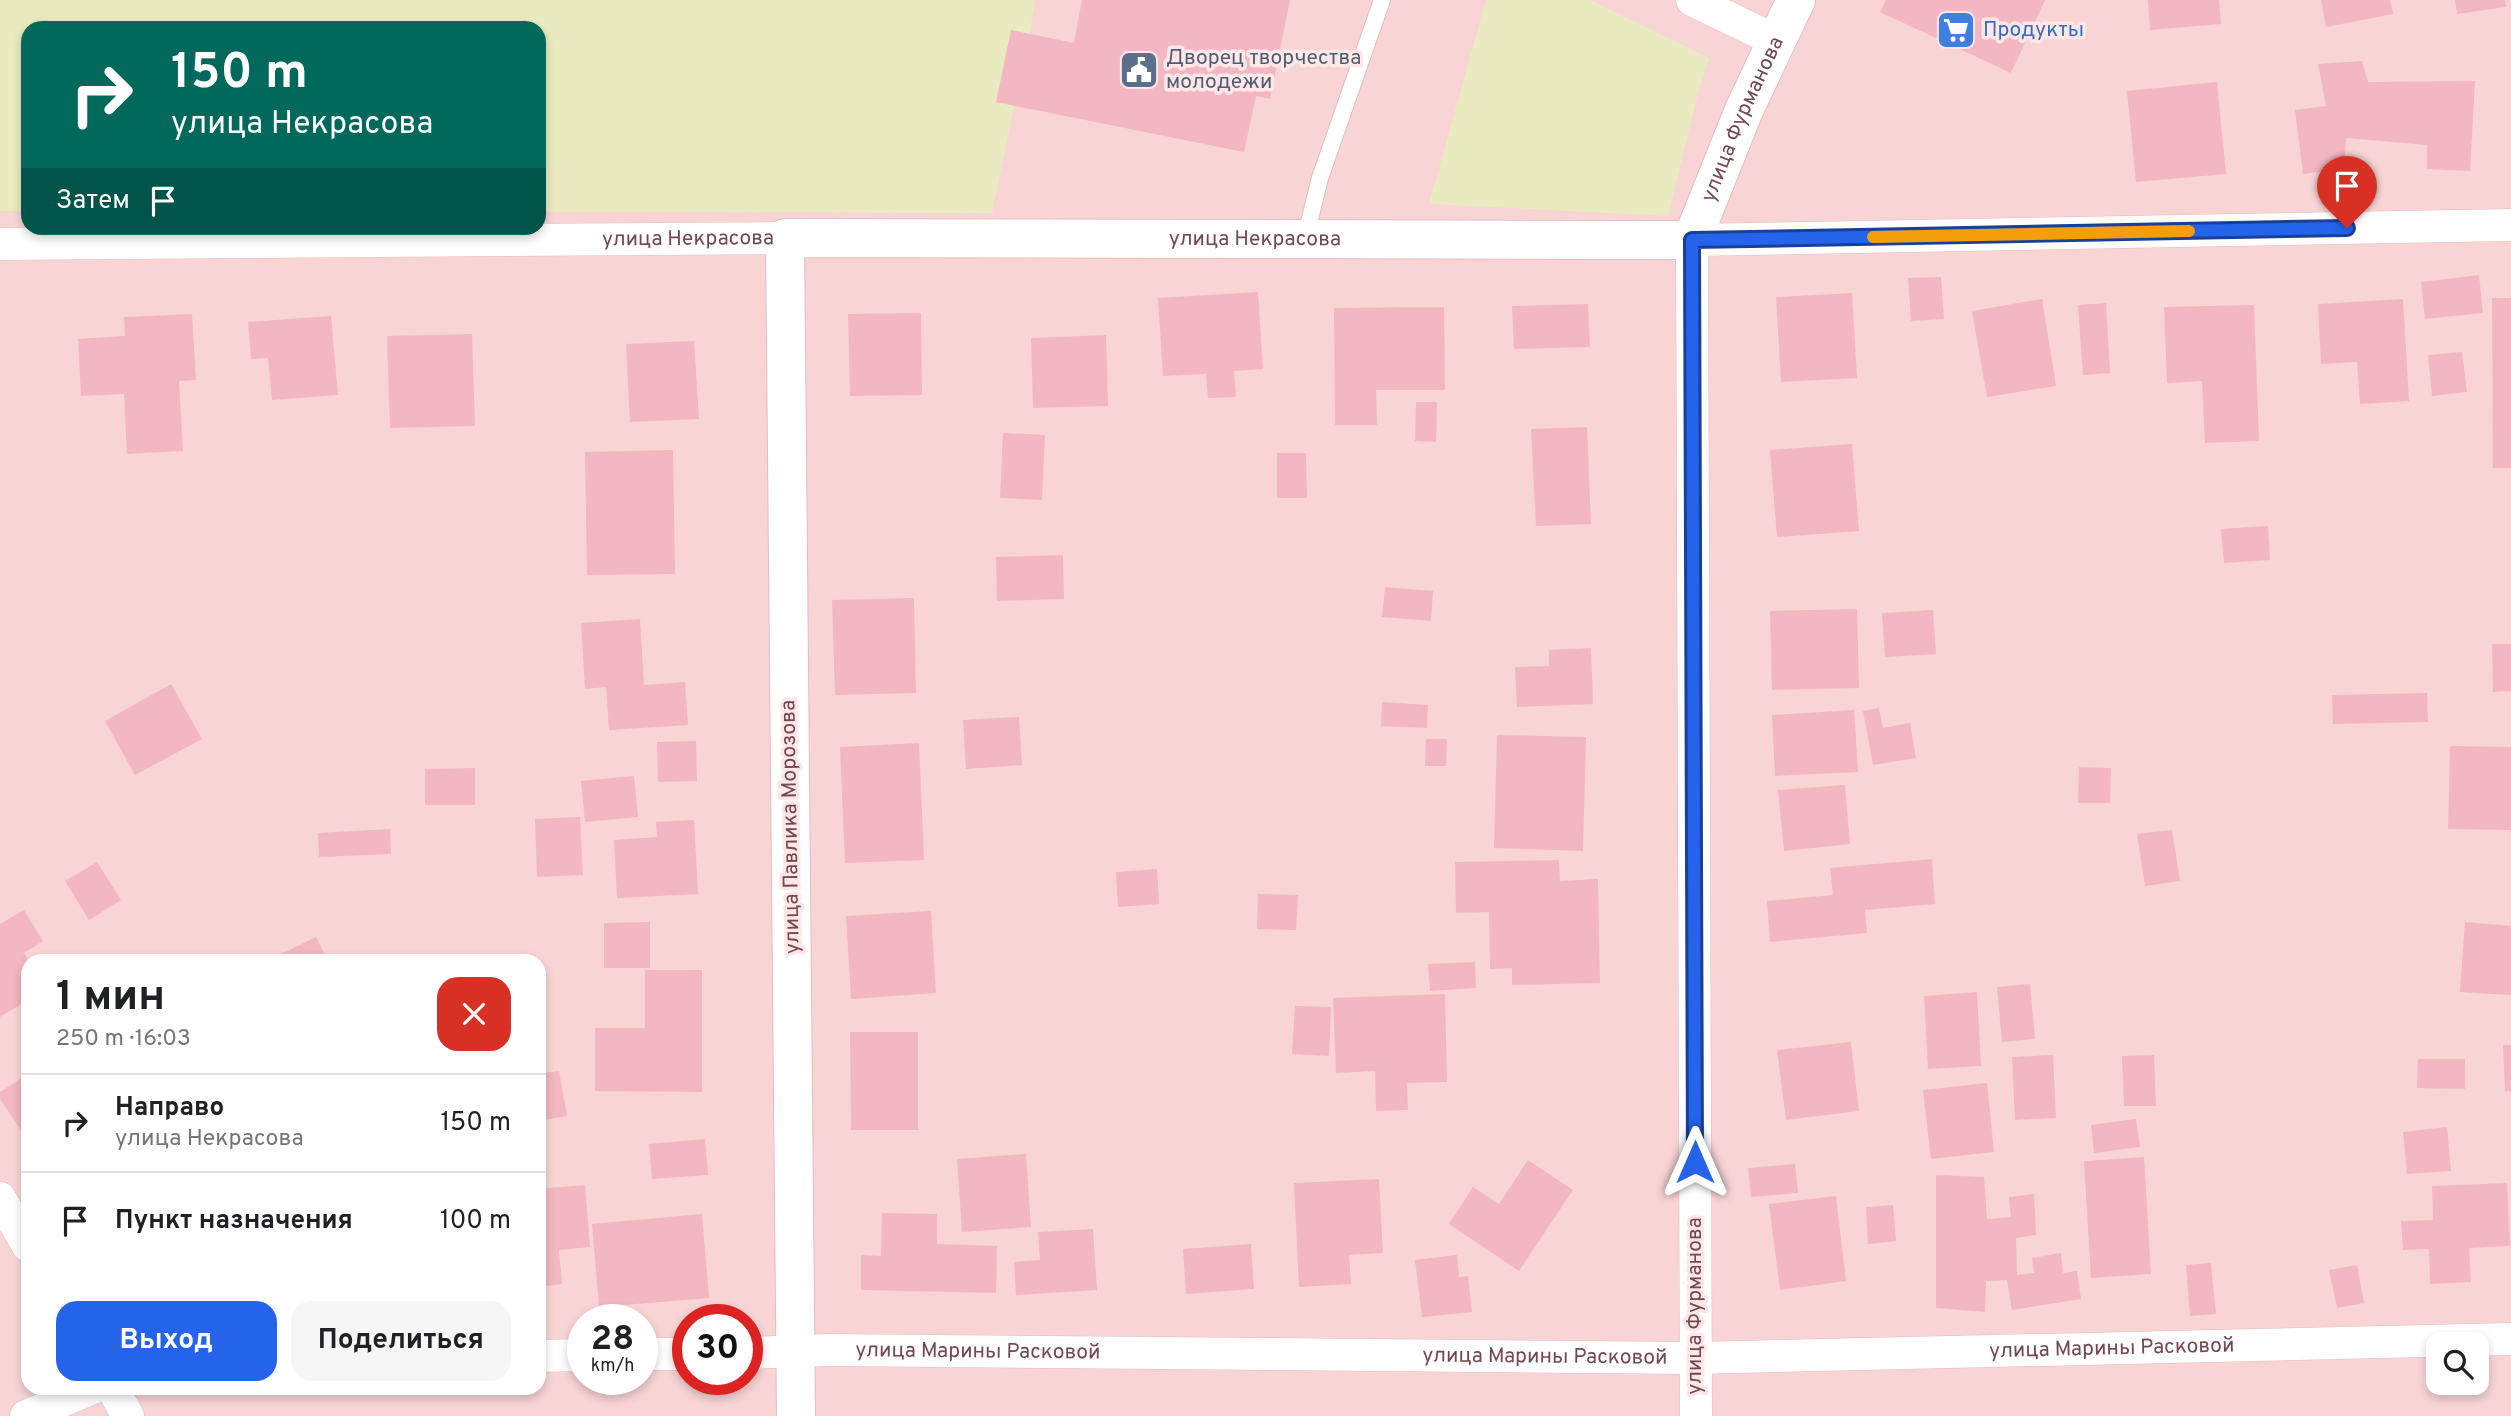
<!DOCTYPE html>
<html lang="ru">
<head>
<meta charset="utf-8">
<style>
  body { margin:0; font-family:Overpass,sans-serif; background:#f6f6f6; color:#202124; height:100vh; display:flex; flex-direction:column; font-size:26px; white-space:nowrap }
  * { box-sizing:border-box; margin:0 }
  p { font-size:23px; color:#757577 }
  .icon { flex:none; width:38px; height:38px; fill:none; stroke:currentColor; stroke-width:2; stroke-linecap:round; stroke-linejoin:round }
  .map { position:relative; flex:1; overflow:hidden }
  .panel { position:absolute; left:21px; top:954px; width:525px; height:441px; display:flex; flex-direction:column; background:#fff; border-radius:21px; box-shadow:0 4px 10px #0003 }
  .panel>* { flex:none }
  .hud { position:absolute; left:21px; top:21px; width:525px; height:214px; border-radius:21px; box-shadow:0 4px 10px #0003; background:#00695c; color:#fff; overflow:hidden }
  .fabs { position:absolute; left:2426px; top:1332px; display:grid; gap:14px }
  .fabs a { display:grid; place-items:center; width:63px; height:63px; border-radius:14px; background:#fff; box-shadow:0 4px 10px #0003; font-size:35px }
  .speed { position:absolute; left:567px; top:1304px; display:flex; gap:14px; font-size:35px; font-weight:700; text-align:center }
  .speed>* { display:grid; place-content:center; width:91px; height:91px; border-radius:50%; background:#fff; box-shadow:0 4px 10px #0003; line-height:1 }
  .speed small { font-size:18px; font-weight:400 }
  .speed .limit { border:10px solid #d22; background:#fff; color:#111 }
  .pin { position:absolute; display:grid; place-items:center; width:60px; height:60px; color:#fff; margin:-72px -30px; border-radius:50% 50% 50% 0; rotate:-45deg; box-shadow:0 0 7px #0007 }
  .pin .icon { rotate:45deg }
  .me { position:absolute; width:77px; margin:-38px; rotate:0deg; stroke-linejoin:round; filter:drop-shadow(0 0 5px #0008) }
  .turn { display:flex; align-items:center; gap:24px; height:147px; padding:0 35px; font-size:32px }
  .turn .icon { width:91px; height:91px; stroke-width:2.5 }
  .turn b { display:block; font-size:49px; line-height:60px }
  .then { display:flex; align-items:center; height:66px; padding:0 35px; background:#0003; gap:14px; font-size:26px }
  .round { display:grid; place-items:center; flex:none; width:74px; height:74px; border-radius:21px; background:#f6f6f6 }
  .overview { display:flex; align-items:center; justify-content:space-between; height:119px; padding:0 35px }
  h1 { font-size:42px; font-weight:700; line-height:52px }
  .action { display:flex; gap:14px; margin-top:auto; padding:14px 35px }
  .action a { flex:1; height:80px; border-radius:21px; background:#2563eb; color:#fff; font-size:28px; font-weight:700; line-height:80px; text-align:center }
  .action a+a { background:#f6f6f6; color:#202124 }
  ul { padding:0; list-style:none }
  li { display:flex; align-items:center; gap:21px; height:98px; padding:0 35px; border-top:2px solid #e0e0e0 }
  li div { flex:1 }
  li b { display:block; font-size:26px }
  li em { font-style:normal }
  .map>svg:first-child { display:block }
</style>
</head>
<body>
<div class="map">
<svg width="2511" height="1416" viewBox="0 0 2511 1416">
  <rect width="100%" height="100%" fill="#fde1e0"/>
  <path fill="#f9d4d5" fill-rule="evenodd" d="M0,0H2511V1416H0ZM28,28H539V228H28ZM28,961H539V1388H28ZM583,1320H642V1379H583ZM688,1320H747V1379H688ZM2438,1344H2476V1382H2438Z"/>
  <g fill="#e9eabf">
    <polygon points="0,0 1036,0 992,213 539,212 539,28 28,28 28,211 0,211"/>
    <polygon points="1486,0 1590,0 1709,58 1697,97 1668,216 1429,204"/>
  </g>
  <g fill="#f2b7c2">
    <polygon points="1082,0 1290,0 1270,99 1256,96 1244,152 996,102 1011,30 1074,43"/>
    <polygon points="1886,0 2045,0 2011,73 1880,12"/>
    <polygon points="2148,0 2219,0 2221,24 2150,30"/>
    <polygon points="2321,0 2390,0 2393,14 2326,27"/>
    <polygon points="2455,0 2505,0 2506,7 2457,14"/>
    <polygon points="2362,61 2368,82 2475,81 2470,171 2427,169 2427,145 2346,138 2344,169 2303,174 2295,110 2326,106 2318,64"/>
    <polygon points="2217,82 2226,174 2136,182 2127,91"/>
    <polygon points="2479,275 2483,313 2425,319 2421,282"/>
    <polygon points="1941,277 1944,319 1911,321 1908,278"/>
    <polygon points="1258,292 1263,369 1234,371 1236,397 1208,398 1206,374 1163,376 1158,298"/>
    <polygon points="1852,293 1857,378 1781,382 1776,297"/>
    <polygon points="2492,298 2511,298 2511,468 2493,468"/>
    <polygon points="2042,299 2056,386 1987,397 1972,311"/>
    <polygon points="2403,299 2409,401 2360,404 2357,362 2321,364 2318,304"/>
    <polygon points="2106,303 2110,373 2083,375 2078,305"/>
    <polygon points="1588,304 1590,347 1514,349 1512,306"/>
    <polygon points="2254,305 2259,441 2205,443 2202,381 2167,383 2164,307"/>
    <polygon points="1444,307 1445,390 1376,390 1377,425 1335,425 1334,308"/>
    <polygon points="921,313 922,395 850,396 848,314"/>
    <polygon points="192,314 196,380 179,381 183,451 127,454 124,394 81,396 78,339 125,336 124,317"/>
    <polygon points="331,316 338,395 272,400 268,358 251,359 248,322"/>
    <polygon points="472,334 475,426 390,428 387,336"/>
    <polygon points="1106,335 1108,406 1033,408 1031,338"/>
    <polygon points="694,341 699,419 630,422 626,344"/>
    <polygon points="2462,352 2467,392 2432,396 2428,355"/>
    <polygon points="1416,402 1437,402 1436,442 1415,441"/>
    <polygon points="1587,427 1591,524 1536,526 1531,429"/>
    <polygon points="1003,433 1045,435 1042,500 1000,498"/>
    <polygon points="1852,444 1859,531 1777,537 1770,450"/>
    <polygon points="673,450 675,574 587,575 585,452"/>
    <polygon points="1277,453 1306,453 1307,498 1277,498"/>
    <polygon points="2268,526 2270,560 2224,563 2221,529"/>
    <polygon points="1063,555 1064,599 997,601 996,557"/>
    <polygon points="1385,587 1433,591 1431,621 1382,617"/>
    <polygon points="914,598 916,693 835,695 832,600"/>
    <polygon points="1857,609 1859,688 1772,690 1770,611"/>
    <polygon points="1933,610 1936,654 1885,657 1882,613"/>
    <polygon points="640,619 644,685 685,682 688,725 609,730 606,687 585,689 581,623"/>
    <polygon points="2492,644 2511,644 2511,691 2493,692"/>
    <polygon points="1591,648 1593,704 1517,707 1515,667 1549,666 1549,650"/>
    <polygon points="171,684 202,739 135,775 105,721"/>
    <polygon points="2427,693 2428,722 2333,724 2332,695"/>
    <polygon points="1382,702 1428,705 1427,728 1381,726"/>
    <polygon points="1879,708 1883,728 1910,723 1916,758 1873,765 1863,711"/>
    <polygon points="1854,710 1858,772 1775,776 1772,715"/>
    <polygon points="1019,717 1022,765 966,769 963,720"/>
    <polygon points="1497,735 1586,737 1583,851 1494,848"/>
    <polygon points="1426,739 1447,739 1446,766 1425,766"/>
    <polygon points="696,741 697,781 658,782 657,742"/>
    <polygon points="919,743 924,860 845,863 840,747"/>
    <polygon points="2450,746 2511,747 2511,830 2448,829"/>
    <polygon points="2079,767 2111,768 2110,803 2078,803"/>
    <polygon points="475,768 475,805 425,805 425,769"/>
    <polygon points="634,776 638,817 585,822 581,781"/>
    <polygon points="1845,785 1850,844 1784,851 1778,790"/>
    <polygon points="580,817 583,875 537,877 535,819"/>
    <polygon points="694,820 698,894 617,898 614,840 657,837 656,822"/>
    <polygon points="390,829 391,854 319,857 318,833"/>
    <polygon points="2172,830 2180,881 2145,886 2137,834"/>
    <polygon points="1932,859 1935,904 1865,910 1867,933 1770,942 1767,901 1833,895 1830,868"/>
    <polygon points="1559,860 1560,881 1598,879 1600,983 1512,985 1512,968 1490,969 1489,912 1456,913 1455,862"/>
    <polygon points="97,862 121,900 89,920 65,881"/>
    <polygon points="1157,869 1159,904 1118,907 1116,872"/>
    <polygon points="1258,894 1298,895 1296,930 1257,929"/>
    <polygon points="24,910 43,941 24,953 28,960 28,1000 0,1017 0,924"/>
    <polygon points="931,911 936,993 851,999 846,916"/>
    <polygon points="650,922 650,968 604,968 604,923"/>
    <polygon points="2465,922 2511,926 2511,995 2460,992"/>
    <polygon points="316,937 328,961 267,961"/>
    <polygon points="1475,962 1476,988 1430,991 1428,964"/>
    <polygon points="645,970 702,970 702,1092 595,1091 595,1028 645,1028"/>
    <polygon points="2030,984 2035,1039 2002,1042 1997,987"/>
    <polygon points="1977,992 1981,1066 1928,1069 1924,996"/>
    <polygon points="1445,994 1447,1082 1407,1083 1408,1110 1376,1111 1375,1071 1336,1073 1333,998"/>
    <polygon points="1295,1006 1331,1007 1329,1056 1292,1054"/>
    <polygon points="850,1032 918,1032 918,1130 851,1130"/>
    <polygon points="1851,1042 1859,1111 1786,1120 1777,1050"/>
    <polygon points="2503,1045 2511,1045 2511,1091 2505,1091"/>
    <polygon points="2053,1055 2056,1118 2015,1120 2012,1057"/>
    <polygon points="2154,1055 2156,1106 2124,1106 2122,1056"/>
    <polygon points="2418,1059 2465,1059 2465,1089 2417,1088"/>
    <polygon points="559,1071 567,1116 539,1121 539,1074"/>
    <polygon points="28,1074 28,1134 25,1136 0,1099 0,1092"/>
    <polygon points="1987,1083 1994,1152 1931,1159 1923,1090"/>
    <polygon points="2136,1119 2140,1147 2094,1153 2091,1125"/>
    <polygon points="2447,1127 2451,1171 2407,1174 2403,1132"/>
    <polygon points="705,1139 708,1175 652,1179 649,1144"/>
    <polygon points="1026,1154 1031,1227 962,1232 957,1159"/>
    <polygon points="2144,1157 2151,1274 2091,1278 2084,1161"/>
    <polygon points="1528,1160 1573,1190 1519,1271 1449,1224 1473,1187 1499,1204"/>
    <polygon points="1795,1164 1798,1193 1751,1197 1748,1168"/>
    <polygon points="1936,1175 1984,1177 1987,1219 2011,1217 2009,1197 2034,1194 2036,1235 2016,1238 2017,1275 2034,1273 2032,1258 2061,1253 2063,1273 2077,1271 2081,1299 2012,1310 2007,1280 1986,1281 1985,1312 1936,1308"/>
    <polygon points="1379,1179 1383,1253 1349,1255 1351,1284 1299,1287 1294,1183"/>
    <polygon points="2507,1183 2510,1246 2469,1248 2471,1282 2430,1284 2429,1249 2403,1250 2401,1221 2433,1220 2432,1186"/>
    <polygon points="585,1185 590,1247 559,1250 562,1284 546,1286 539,1189"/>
    <polygon points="1836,1196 1846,1281 1780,1290 1769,1204"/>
    <polygon points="1893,1205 1896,1241 1868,1244 1866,1207"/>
    <polygon points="882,1213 937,1214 937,1244 997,1246 996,1293 861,1290 861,1255 881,1256"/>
    <polygon points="702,1214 709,1298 599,1307 592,1224"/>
    <polygon points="1093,1229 1097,1290 1016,1295 1014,1262 1040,1260 1038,1232"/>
    <polygon points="1251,1244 1254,1289 1186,1294 1183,1249"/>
    <polygon points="1457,1255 1459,1277 1468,1276 1472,1312 1422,1317 1415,1260"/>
    <polygon points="2211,1263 2216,1314 2190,1316 2186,1265"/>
    <polygon points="2357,1265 2364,1303 2337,1308 2329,1270"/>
  </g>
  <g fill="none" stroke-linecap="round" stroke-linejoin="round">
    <g stroke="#e1bcc0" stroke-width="18">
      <polyline id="lane" points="1305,239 1320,178 1382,0"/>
    </g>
    <g stroke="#e1bcc0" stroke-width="33">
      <g id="street">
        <polyline points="1692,0 1777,41"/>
        <path id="s1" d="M0,244L785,238"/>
        <polyline points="0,1198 28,1246"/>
        <path id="s2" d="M747,1353L828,1350L1695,1358L2511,1339"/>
        <polyline points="642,1354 688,1354"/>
        <polyline points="539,1356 583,1355"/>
        <polyline points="112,1388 128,1416"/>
        <polyline points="26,1416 93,1388"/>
        <polyline points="1696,1416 1692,240 2511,225"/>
      </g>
    </g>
    <g stroke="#e8bcc1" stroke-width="40">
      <g id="secondary">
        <path id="s3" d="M796,1416L785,238L1692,240L1744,110L1796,0"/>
      </g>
    </g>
    <use href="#lane" stroke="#fff" stroke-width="16"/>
    <use href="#street" stroke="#fff" stroke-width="32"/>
    <use href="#secondary" stroke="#fff" stroke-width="38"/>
  </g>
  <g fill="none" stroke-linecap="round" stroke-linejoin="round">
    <g stroke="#184099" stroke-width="18">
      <polyline id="route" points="1695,1162 1692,240 2347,228"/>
    </g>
    <use href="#route" stroke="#2563eb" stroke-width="12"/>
    <polyline stroke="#f59e0b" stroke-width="12" points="1873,237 2189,231"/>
  </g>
  <defs>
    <g id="supermarket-square" transform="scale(2.0125)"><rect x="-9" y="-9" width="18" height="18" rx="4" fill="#3f7fe0" stroke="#ffe7e7"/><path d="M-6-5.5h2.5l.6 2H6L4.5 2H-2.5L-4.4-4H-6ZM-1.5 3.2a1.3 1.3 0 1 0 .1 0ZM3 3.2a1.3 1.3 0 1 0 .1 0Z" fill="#fff"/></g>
    <g id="civic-square" transform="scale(2.0125)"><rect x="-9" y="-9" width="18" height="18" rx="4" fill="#5c6f8a" stroke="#ffe7e7"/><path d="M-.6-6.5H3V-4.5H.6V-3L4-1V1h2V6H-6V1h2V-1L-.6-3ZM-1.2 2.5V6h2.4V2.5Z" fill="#fff"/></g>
  </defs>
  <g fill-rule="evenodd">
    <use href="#supermarket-square" x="1956" y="30"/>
    <use href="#civic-square" x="1139" y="70"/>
  </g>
  <g text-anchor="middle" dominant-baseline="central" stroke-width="7" stroke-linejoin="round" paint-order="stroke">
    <g font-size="21" fill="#366cbe" stroke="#ffe7e7" text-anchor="start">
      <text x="1983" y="30">Продукты</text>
    </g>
    <g font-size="21" fill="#4e5e75" stroke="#ffe7e7" text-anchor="start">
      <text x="1166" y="58">Дворец творчества<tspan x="1166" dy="24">молодежи</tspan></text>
    </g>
    <g font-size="21" fill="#744751" stroke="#ffe7e7">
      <text stroke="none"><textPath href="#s3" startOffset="2216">улица Фурманова</textPath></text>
      <text stroke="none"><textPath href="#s1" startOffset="688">улица Некрасова</textPath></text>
      <text stroke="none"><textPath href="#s3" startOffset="1648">улица Некрасова</textPath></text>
      <text transform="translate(791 827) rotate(-91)">улица Павлика Морозова</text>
      <text transform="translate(1695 1306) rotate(-90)">улица Фурманова</text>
      <text stroke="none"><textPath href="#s2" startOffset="1365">улица Марины Расковой</textPath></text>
      <text stroke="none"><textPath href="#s2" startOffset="231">улица Марины Расковой</textPath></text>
      <text stroke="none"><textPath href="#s2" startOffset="798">улица Марины Расковой</textPath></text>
    </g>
  </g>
</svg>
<div class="fabs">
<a><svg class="icon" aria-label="search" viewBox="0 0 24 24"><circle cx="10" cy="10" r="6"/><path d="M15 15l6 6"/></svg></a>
</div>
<div class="speed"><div>28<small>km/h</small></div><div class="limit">30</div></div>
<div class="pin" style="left:2347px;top:228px;background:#d93025"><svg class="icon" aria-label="arrive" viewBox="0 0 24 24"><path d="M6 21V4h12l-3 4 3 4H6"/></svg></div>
<svg class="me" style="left:1695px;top:1162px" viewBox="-20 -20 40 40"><path d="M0-17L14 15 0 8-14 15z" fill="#2563eb" stroke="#fff" stroke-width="4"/></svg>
<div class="hud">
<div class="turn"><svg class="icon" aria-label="right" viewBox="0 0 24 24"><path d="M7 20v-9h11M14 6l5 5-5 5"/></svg><div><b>150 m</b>улица Некрасова</div></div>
<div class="then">Затем<svg class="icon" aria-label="arrive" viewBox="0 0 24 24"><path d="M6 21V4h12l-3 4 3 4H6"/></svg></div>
</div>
<section class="panel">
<div class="overview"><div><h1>1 мин</h1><p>250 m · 16:03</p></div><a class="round" style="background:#d93025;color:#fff"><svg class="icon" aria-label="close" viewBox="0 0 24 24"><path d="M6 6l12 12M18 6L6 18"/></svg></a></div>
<ul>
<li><svg class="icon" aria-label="right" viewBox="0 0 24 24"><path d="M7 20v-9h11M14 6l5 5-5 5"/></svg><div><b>Направо</b><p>улица Некрасова</p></div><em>150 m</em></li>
<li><svg class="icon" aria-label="arrive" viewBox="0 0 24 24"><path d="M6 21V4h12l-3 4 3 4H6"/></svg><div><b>Пункт назначения</b></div><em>100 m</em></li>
</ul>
<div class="action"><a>Выход</a><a>Поделиться</a></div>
</section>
</div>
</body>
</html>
